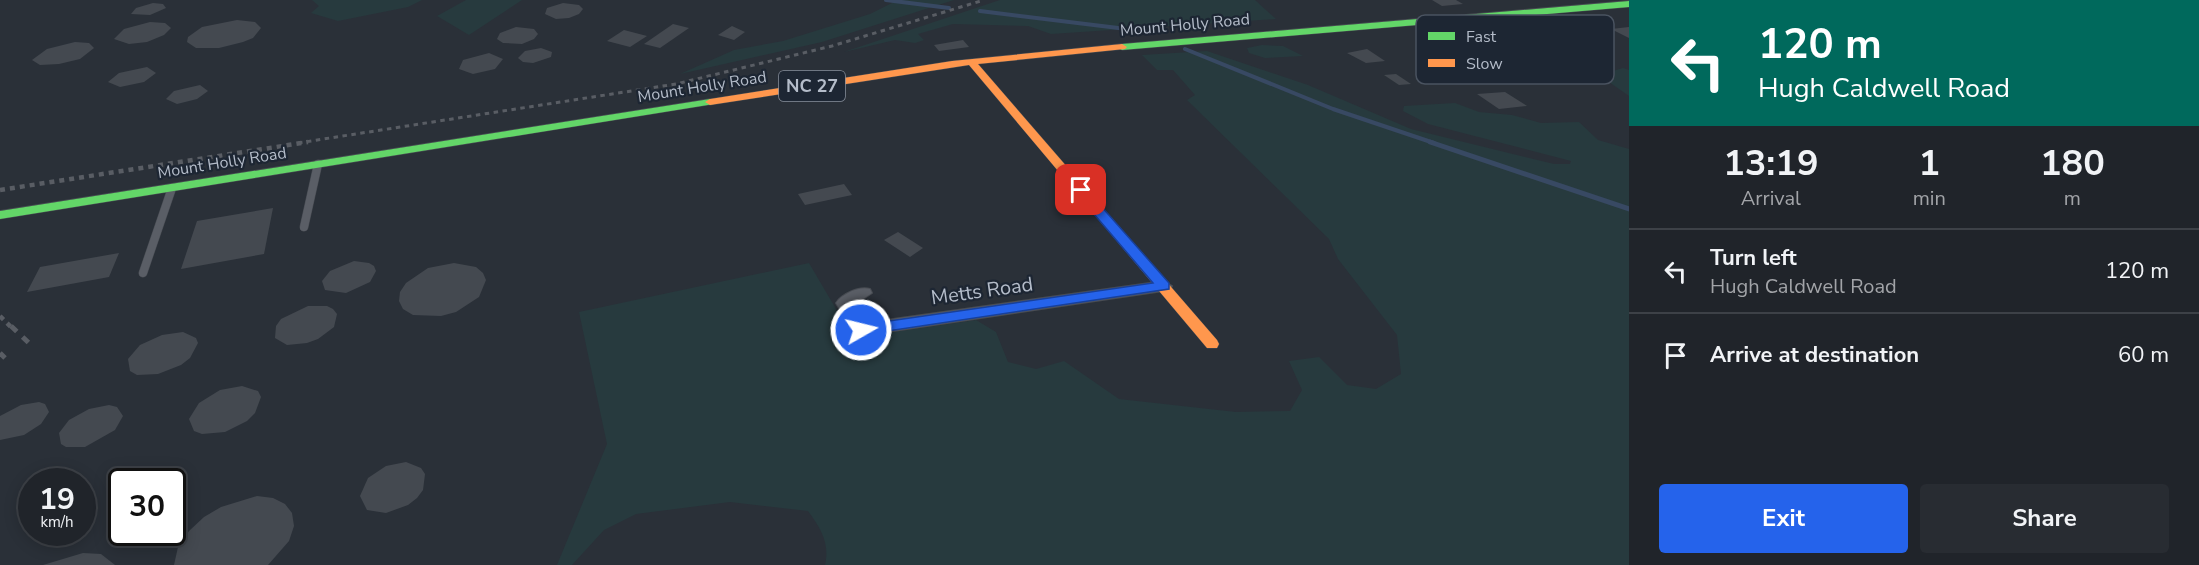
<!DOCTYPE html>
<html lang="en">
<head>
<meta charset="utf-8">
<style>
  body { margin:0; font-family:"Nunito Sans",sans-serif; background:#282c32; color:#f1f3f6; height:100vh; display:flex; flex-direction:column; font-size:22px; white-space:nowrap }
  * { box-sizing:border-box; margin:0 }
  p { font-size:20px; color:#a2a4a8 }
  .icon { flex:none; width:33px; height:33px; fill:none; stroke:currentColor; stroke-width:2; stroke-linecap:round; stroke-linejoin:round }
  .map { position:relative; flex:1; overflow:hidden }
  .side { display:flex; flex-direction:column; background:#20242a; width:570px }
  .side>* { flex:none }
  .top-card { background:#00695c; color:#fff; overflow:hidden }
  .speed { position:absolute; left:18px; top:468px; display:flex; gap:12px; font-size:30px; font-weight:700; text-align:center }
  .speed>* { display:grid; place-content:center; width:78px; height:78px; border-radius:50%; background:#20242a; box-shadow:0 3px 15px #0003,0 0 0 2px #3d4147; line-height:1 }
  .speed small { font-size:15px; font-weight:400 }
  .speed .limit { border:3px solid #111; border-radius:9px; background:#fff; color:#111 }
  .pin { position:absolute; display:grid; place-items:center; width:51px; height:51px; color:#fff; margin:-26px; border-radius:12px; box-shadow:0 3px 9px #0006 }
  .me { position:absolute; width:66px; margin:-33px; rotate:82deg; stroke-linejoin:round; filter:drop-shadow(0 0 4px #0008) }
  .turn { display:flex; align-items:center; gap:21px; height:126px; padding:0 30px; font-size:27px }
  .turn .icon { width:78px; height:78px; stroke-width:2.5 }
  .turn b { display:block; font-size:42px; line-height:51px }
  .eta { display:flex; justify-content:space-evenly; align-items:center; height:102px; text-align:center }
  .eta b { font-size:36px; font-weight:700; line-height:42px }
  .action { display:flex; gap:12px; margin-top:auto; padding:12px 30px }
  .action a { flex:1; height:69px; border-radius:6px; background:#2563eb; color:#fff; font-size:24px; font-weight:700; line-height:69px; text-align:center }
  .action a+a { background:#282c32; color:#f1f3f6 }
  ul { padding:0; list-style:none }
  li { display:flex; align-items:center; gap:18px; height:84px; padding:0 30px; border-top:2px solid #3d4147 }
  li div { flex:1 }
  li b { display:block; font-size:22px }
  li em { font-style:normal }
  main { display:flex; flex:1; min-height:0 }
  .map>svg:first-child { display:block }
</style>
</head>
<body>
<main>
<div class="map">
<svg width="1629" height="565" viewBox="0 0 1629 565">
  <rect width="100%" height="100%" fill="#2a3038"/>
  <g fill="#273a3e">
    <polygon points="312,0 422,0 408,7 338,21 311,13 319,6"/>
    <polygon points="466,0 522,0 469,35 437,16"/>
    <polygon points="898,0 954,0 822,42 680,74 734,50 783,41 870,14"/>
    <polygon points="1000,0 1255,0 1276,19 1051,34 1028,26 953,24 918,34 924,40 915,43 895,40 844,52"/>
    <polygon points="1262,45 1283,46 1303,56 1265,58 1249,53 1247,48"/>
    <path d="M1207,51L1308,85L1411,129L1554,164H1570L1571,161L1428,124L1403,111L1404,106L1455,103L1479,112L1512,115L1541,123L1579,122L1598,140L1629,149V565H825C830,543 821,529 808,511L730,502L636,514L604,530L572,565H557L607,444L579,312L809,263L853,338L976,320L996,332L1008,362L1036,369L1064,361L1119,399L1236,412L1290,411L1302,390L1289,361L1319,357L1347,385L1376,389L1401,374L1397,335L1338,259L1329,239L1187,100L1195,95L1173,70H1157L1142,55Z"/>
    <polygon points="1623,68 1629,70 1629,96 1599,75"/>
  </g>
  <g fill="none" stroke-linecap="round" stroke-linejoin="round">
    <g stroke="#384963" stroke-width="4">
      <polyline points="886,0 949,8"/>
      <polyline points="980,11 1151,32"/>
      <polyline points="1185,49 1333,109 1434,143"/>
    </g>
    <polyline stroke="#384963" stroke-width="5" points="1430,142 1629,209"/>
  </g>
  <g fill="#444950">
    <polygon points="1432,0 1456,0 1463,4 1442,6"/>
    <polygon points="153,3 163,4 166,8 150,15 131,14 136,8"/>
    <polygon points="563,3 579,5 583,9 579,14 569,18 556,19 545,14 547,8"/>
    <polygon points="237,20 255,22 261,28 253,38 243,42 219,48 196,48 187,42 188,37 202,27"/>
    <polygon points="150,22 165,23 171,28 164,35 147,42 129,44 114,39 124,29"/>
    <polygon points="673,24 689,28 660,48 644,44"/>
    <polygon points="732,26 745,32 734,40 718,35"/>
    <polygon points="516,27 534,29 538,34 534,39 522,44 503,43 497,39 500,33"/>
    <polygon points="1629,27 1629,38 1611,29"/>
    <polygon points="624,30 647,36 630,47 607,41"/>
    <polygon points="963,40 969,47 939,51 934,45"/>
    <polygon points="75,42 89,43 94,48 80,59 59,64 40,65 32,60 47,49"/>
    <polygon points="541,48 552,52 551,57 533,63 523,62 518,58 525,51"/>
    <polygon points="1367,49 1385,61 1366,63 1347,53"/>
    <polygon points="489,53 503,59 495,69 473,74 459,69 463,60"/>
    <polygon points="147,67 156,73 144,82 120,87 108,82 119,73"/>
    <polygon points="1396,74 1411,84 1399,85 1384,75"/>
    <polygon points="200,85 208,91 197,99 177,104 166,99 174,91"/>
    <polygon points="1505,92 1527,106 1499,109 1477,94"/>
    <polygon points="844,184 852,195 805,205 798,194"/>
    <polygon points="273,208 264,254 181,269 197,221"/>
    <polygon points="898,232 923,248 910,257 884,240"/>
    <polygon points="119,253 109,277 27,292 40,267"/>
    <polygon points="354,261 369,263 374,266 376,271 370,282 346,293 325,290 322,281 330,271"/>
    <polygon points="454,263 476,267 483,273 486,280 479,297 456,312 441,316 413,315 403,309 399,301 400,292 406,283 428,268"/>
    <polygon points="308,306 327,306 333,309 337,314 334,327 318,339 307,343 287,345 275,338 276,326 281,319"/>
    <polygon points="183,332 196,338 198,343 190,358 181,365 158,374 137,375 130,371 128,359 140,345 162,335"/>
    <polygon points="242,386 258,391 261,397 255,413 247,421 225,432 202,434 194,431 189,419 199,403 220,390"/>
    <polygon points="39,402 45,404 49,412 41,424 24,435 0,440 0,416 21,405"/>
    <polygon points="109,405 117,407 123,416 115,430 85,447 66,447 61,444 59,433 69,420 89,409"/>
    <polygon points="406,462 421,468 425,474 423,490 417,498 408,505 386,513 367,510 360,496 368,478 386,466"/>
    <polygon points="257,496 273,498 285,504 292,513 294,526 289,541 268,565 174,565 178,547 189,531 204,517 221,507"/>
    <polygon points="83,553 101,554 115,565 43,565"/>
  </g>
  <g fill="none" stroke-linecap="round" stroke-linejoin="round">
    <g stroke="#484c53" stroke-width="9">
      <g id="lane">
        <polyline points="304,227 318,164"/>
        <polyline points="143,273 172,188"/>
      </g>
    </g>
    <g stroke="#484c53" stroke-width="2">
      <path id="street" d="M1164,281L1172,286L1170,290L860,336L854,334L836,303C842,294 859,286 870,289L872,293L854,305L865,323Z"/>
    </g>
    <g stroke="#484c53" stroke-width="1">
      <g id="fast">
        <polygon points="1629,1 1629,7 1122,50 1117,47 1122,44"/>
        <polygon points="710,99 715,102 714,104 0,219 0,211"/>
      </g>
    </g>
    <g stroke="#484c53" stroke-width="1">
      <polygon id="slow" points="1122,44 1127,47 1125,49 978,64 1217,340 1219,344 1217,348 1207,348 969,65 710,105 705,102 710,99 952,61"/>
    </g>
    <use href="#lane" stroke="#5a5e66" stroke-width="8"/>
    <use href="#street" fill="#5a5e66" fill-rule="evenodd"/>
    <use href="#fast" fill="#63d668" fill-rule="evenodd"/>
    <use href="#slow" fill="#ff974d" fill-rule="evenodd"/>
    <polyline stroke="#595d64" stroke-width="3" stroke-dasharray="4.5 4.5" stroke-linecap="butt" points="298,143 676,84 832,46 984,0"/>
    <g stroke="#595d64" stroke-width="4.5" stroke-dasharray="5 5" stroke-linecap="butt">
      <polyline points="0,190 308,142"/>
      <polyline points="0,316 12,328"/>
    </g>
    <g stroke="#595d64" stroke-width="5" stroke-dasharray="8 8" stroke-linecap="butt">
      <polyline points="11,326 31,345"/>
      <polyline points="0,353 5,358"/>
    </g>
  </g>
  <polygon fill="#2563eb" stroke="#184099" stroke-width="1.5" points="1081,187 1085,188 1169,283 1169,289 861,335 855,333 853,330 855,326 861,325 1153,283 1076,193 1075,190"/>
  <g text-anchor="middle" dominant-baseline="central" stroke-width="4.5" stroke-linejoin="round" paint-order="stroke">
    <g font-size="16" fill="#b4bcc9" stroke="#1d2633">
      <text transform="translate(1185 25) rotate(-5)">Mount Holly Road</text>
      <text transform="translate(702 87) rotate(-9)">Mount Holly Road</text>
      <text transform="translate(222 163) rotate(-9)">Mount Holly Road</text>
    </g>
    <rect fill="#1d2633" stroke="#878f9c" stroke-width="1.5" x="779" y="71" width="66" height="30" rx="4.5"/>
    <g font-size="18" font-weight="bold" fill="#b4bcc9">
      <text x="812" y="86">NC 27</text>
    </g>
    <g font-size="20" fill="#b4bcc9" stroke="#1d2633">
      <text transform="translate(982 291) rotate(-8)">Metts Road</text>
    </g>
  </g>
  <rect x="1416" y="15" width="198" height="69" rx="9" fill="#1d2633" stroke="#4a5360" stroke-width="1.5"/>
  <rect x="1428" y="32" width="27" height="8" fill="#63d668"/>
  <rect x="1428" y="59" width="27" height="8" fill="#ff974d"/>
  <g font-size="16" fill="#b4bcc9">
    <text x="1466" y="42">Fast</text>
    <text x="1466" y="69">Slow</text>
  </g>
</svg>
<div class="speed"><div>19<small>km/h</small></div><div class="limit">30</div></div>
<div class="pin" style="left:1081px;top:190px;background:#d93025"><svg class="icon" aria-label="arrive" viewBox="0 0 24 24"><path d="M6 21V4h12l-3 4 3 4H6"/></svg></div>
<svg class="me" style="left:861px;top:330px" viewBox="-20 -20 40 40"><circle r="17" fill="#2563eb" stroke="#fff" stroke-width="3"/><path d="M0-11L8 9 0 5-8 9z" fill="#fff"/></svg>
</div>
<section class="side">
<div class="top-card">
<div class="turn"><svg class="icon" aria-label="left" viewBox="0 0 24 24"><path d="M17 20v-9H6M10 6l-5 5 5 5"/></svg><div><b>120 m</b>Hugh Caldwell Road</div></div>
</div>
<div class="eta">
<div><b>13:19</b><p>Arrival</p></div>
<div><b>1</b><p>min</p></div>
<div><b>180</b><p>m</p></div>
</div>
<ul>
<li><svg class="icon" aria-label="left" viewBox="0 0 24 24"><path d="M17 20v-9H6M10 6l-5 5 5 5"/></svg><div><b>Turn left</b><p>Hugh Caldwell Road</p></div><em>120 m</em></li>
<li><svg class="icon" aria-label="arrive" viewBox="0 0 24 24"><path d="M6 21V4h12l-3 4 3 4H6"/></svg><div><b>Arrive at destination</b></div><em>60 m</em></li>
</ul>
<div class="action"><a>Exit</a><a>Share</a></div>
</section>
</main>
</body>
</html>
